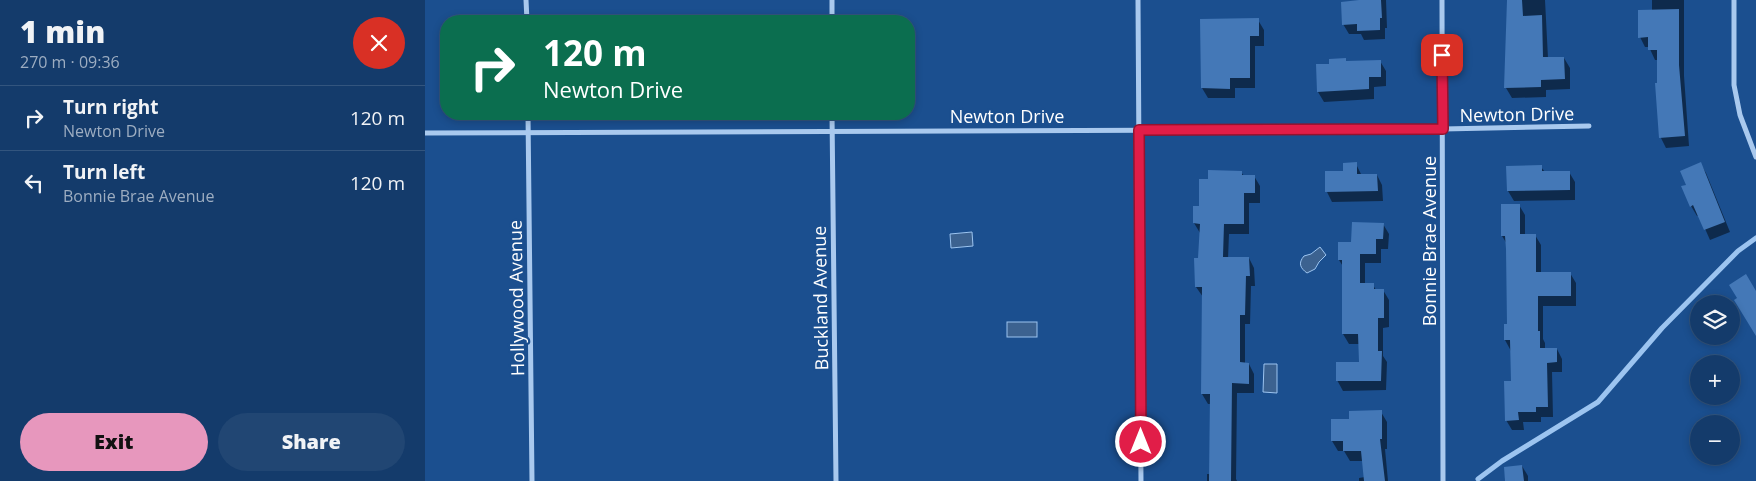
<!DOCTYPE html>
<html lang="en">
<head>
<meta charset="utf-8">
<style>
  body { margin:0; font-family:"Open Sans",sans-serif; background:#214673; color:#f1f3f6; height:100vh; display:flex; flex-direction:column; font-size:19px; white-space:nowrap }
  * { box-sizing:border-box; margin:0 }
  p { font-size:16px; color:#9dadc1 }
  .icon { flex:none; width:28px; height:28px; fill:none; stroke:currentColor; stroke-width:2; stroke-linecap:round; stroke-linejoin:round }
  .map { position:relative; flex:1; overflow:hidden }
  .sheet { display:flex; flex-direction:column; background:#143b6b; width:425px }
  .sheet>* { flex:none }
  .hud { position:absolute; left:15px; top:15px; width:475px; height:105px; border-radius:20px; box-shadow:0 2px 8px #0003,0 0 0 1px #33557e; background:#0b6e4f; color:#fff; overflow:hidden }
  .controls { position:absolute; left:1265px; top:295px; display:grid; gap:10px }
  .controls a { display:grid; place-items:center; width:50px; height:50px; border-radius:50%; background:#143b6b; box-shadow:0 2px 8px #0003,0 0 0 1px #33557e; font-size:25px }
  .pin { position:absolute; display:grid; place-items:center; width:42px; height:42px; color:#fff; margin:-21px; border-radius:10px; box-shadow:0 2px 8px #0006 }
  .me { position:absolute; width:55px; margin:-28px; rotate:0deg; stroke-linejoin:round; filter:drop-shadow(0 0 4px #0008) }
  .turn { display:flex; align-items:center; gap:18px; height:105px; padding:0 20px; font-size:22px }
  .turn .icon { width:65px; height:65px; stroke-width:2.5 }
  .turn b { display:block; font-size:35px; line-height:42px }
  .round { display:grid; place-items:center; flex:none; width:52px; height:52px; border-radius:26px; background:#214673 }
  .headline { display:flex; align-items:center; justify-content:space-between; height:85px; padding:0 20px }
  h1 { font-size:30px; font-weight:800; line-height:38px }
  .cta { display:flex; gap:10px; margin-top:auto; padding:10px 20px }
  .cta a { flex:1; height:58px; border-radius:30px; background:#e797bd; color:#111; font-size:20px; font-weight:800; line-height:58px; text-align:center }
  .cta a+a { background:#214673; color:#f1f3f6 }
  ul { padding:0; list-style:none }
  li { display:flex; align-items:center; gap:15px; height:65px; padding:0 20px; border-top:1px solid #33557e }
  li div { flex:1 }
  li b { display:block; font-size:19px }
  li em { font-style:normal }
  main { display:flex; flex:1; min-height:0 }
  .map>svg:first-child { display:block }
</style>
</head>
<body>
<main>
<section class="sheet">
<div class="headline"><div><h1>1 min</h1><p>270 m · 09:36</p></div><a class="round" style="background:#d93025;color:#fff"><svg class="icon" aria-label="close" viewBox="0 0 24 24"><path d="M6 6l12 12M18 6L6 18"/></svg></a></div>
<ul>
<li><svg class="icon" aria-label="right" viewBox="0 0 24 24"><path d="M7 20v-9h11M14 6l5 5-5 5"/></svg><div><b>Turn right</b><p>Newton Drive</p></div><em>120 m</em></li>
<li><svg class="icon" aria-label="left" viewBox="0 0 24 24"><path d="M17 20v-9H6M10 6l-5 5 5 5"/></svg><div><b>Turn left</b><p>Bonnie Brae Avenue</p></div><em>120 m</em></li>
</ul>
<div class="cta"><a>Exit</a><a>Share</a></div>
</section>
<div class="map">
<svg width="1331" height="481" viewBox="0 0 1331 481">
  <rect width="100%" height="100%" fill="#1b4f8f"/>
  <g fill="#3c6290" stroke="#9cc4f0">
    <polygon points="547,232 548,246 526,248 525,234"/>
    <path d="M895,247L901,255L894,262L890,269L882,273C875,268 873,263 879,256L886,254Z"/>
    <rect x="582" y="322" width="30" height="15"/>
    <polygon points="839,364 852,364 852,393 838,392"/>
  </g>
  <g fill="#0007">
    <polygon points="935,0 961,0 962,28 960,28 960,39 939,40 936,34 924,34 918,24"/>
    <polygon points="1083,0 1120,0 1123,58 1139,58 1145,68 1145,89 1121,90 1121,97 1087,98 1081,88"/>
    <polygon points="1227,0 1259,0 1259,76 1264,146 1241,148 1236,138 1233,60 1230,60 1224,47 1220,47 1215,37 1227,11"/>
    <polygon points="833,20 839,30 839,46 830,46 830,88 810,88 810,98 783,98 777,88"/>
    <polygon points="955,61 961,71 961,86 949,87 949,99 899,102 893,92 905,65 921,63"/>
    <polygon points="1275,163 1281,173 1305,232 1285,240 1274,215 1272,216 1266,206 1258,187 1262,185"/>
    <polygon points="931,164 937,176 952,175 957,185 958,201 907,202 902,192 920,172"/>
    <polygon points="1083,167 1116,167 1120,172 1144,172 1150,182 1150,200 1089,201 1083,191"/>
    <polygon points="816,172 819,176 829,176 835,186 835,203 824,203 824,234 804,234 803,259 824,258 829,268 830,286 826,286 825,324 820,324 820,364 824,364 829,374 829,393 812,393 811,479 812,481 782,481 782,474 785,474 786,404 783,404 777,394 778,297 771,287 775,259 775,233 769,223 784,180"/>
    <polygon points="1094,205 1100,215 1100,235 1110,235 1116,245 1116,274 1145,273 1151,283 1151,306 1118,306 1118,339 1120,343 1120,349 1132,349 1137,359 1137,372 1127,372 1128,417 1116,417 1116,422 1098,422 1099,430 1087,430 1081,420 1087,382 1086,351 1080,340 1083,325 1082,244 1077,236"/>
    <polygon points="958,224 964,234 963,249 956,249 956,263 940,263 940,284 948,285 951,290 958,290 964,300 964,327 958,328 958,356 962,362 961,390 918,391 912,380 935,363 935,344 924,344 918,334 919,268 914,260 928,243"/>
    <polygon points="956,412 962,422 962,449 960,449 963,481 934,481 934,478 940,477 938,461 925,461 919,451 913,451 907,441 926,420"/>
    <polygon points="1097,466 1103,476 1103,481 1082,481"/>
  </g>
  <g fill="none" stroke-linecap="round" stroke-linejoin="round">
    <polyline stroke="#9cc4f0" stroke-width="5" points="1053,479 1077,461 1173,402 1237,328 1313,251 1331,238"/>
  </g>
  <g fill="#4478b7">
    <polygon points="934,0 956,0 957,18 955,18 955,30 932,31 932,24 917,25 916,2"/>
    <polygon points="1082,0 1097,0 1098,16 1117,15 1118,57 1139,57 1140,79 1116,80 1116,87 1079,88"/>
    <polygon points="1254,9 1254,65 1260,136 1234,138 1230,83 1232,83 1232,50 1223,50 1223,37 1213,38 1213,10"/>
    <polygon points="834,18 834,36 825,36 825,78 805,78 805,89 776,88 775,19"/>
    <polygon points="921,58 921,61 956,60 956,77 944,77 944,89 892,92 891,64 904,64 904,59"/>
    <polygon points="932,162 932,174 952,174 953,191 900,192 900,171 918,171 918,163"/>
    <polygon points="1276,162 1300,222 1279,230 1268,205 1265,207 1256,186 1261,185 1255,171"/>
    <polygon points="1117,165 1117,171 1145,171 1145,190 1082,191 1081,166"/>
    <polygon points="783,170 817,171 817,175 830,175 830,193 819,193 819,224 799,224 798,257 824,257 825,276 821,276 820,315 815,315 815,362 824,363 824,384 807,383 806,481 784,481 785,394 776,394 777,287 770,287 769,258 773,258 775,224 768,223 768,206 774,206 774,179 783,179"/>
    <polygon points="1076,204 1095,204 1095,234 1111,234 1111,272 1146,272 1146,296 1113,296 1113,331 1115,331 1115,348 1132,348 1132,362 1122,363 1123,407 1111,407 1111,412 1093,412 1094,420 1080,421 1079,381 1086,381 1085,340 1079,340 1079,324 1082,324 1081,249 1080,236 1076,236"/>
    <polygon points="927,222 959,223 958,239 951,239 951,254 935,254 935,283 949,283 949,289 959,289 959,318 953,318 953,351 957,351 956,381 911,381 911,362 934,362 933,334 917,334 917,260 913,260 913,242 926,242"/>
    <polygon points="1321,274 1331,291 1331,336 1309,300 1312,298 1304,285"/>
    <polygon points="957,410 957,439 955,439 960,481 939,481 936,451 918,451 918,441 906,441 906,419 924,419 924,411"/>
    <polygon points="1097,465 1099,481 1080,481 1079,467"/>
  </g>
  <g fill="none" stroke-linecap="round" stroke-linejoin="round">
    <g stroke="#a9c9ee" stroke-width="5">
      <polyline points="101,0 102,21"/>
      <polyline points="407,0 407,21"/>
      <polyline points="713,0 716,481"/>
      <polyline points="1017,0 1018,481"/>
      <polyline points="1309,0 1309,85 1315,115 1331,157"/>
      <polyline points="103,114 107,481"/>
      <polyline points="407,114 411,481"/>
      <polyline points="0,133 1018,129 1164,126"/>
    </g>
  </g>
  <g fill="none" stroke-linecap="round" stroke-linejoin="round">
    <g stroke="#92132f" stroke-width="12">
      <polyline id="route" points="716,442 714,130 1018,129 1017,55"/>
    </g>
    <use href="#route" stroke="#e11d48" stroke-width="9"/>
  </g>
  <g text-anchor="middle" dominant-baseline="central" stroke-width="4.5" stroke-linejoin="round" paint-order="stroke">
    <g font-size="18" fill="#fff" stroke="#1b4f8f">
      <text transform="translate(1092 114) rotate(-1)">Newton Drive</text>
      <text x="582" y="116">Newton Drive</text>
      <text transform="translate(1004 241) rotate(-90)">Bonnie Brae Avenue</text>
      <text transform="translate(91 298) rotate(-91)">Hollywood Avenue</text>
      <text transform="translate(395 298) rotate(-91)">Buckland Avenue</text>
    </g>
  </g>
</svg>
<div class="controls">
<a><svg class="icon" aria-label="layers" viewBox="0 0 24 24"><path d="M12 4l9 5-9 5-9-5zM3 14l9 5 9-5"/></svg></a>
<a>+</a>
<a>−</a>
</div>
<div class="pin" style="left:1017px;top:55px;background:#d93025"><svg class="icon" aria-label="arrive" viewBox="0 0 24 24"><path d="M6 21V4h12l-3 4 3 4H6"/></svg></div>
<svg class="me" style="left:716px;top:442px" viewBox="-20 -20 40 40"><circle r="17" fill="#e11d48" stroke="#fff" stroke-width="3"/><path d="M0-11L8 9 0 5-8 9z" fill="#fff"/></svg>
<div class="hud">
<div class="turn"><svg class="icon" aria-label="right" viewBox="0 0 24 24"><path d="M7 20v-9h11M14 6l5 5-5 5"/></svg><div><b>120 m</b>Newton Drive</div></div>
</div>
</div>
</main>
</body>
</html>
